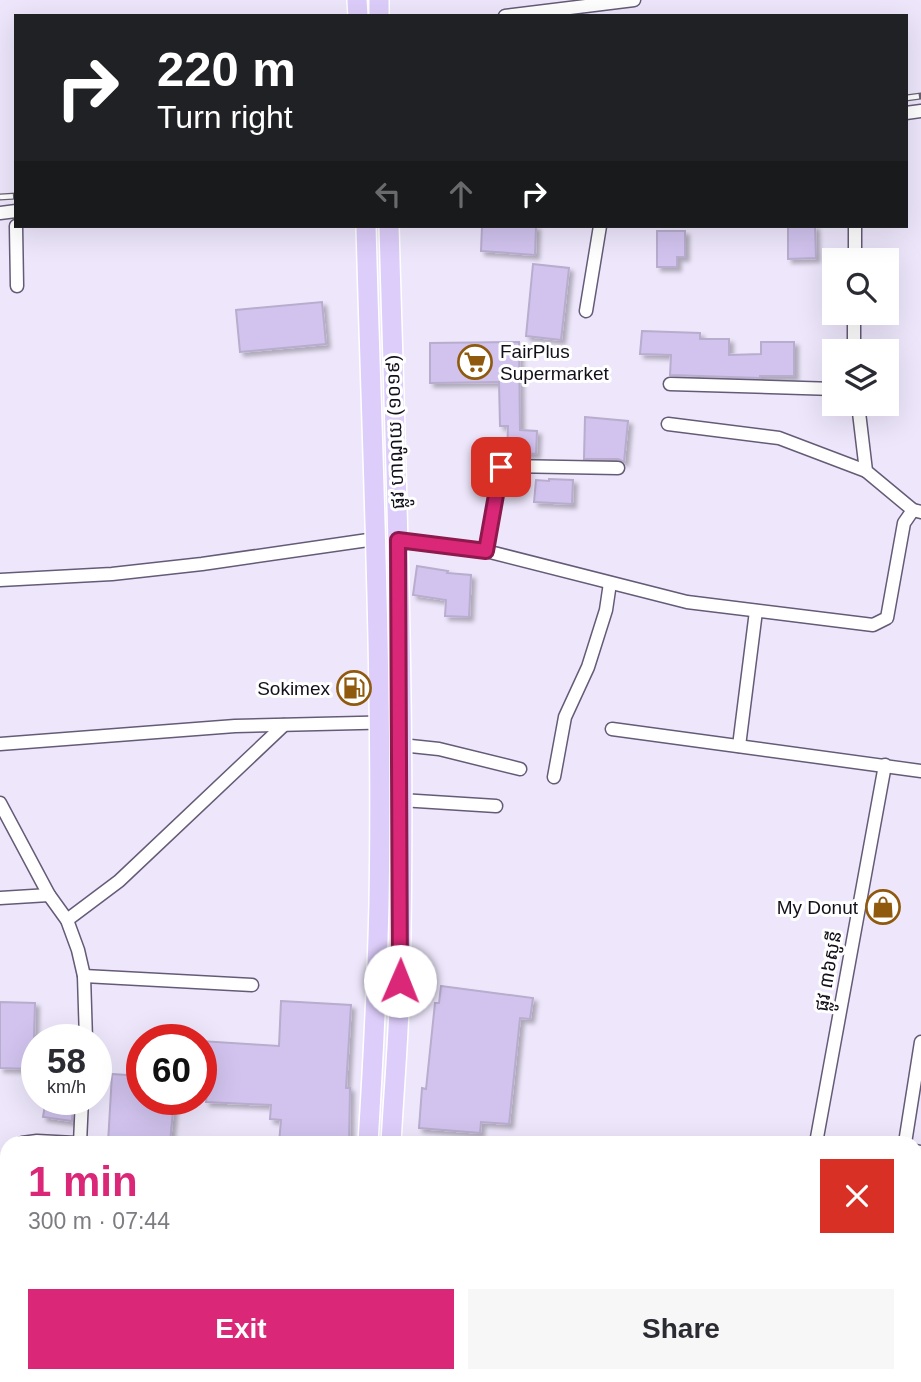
<!DOCTYPE html>
<html lang="en">
<head>
<meta charset="utf-8">
<style>
  body { margin:0; font-family:Helvetica,"Noto Sans Khmer",sans-serif; background:#f7f7f7; color:#2b2b33; height:100vh; display:flex; flex-direction:column; font-size:26px; white-space:nowrap }
  * { box-sizing:border-box; margin:0 }
  p { font-size:23px; color:#7c7c81 }
  .icon { flex:none; width:38px; height:38px; fill:none; stroke:currentColor; stroke-width:2; stroke-linecap:round; stroke-linejoin:round }
  .map { position:relative; flex:1; overflow:hidden }
  .panel { position:absolute; left:0px; top:1136px; width:922px; height:247px; display:flex; flex-direction:column; background:#fff; border-radius:21px 21px 0 0; box-shadow:0 7px 28px #0002 }
  .panel>* { flex:none }
  .hud { position:absolute; left:14px; top:14px; width:894px; height:214px; border-radius:0px; box-shadow:0 7px 28px #0002; background:#202124; color:#fff; overflow:hidden }
  .tools { position:absolute; left:822px; top:248px; display:grid; gap:14px }
  .tools a { display:grid; place-items:center; width:77px; height:77px; border-radius:0px; background:#fff; box-shadow:0 7px 28px #0002; font-size:35px }
  .speed { position:absolute; left:21px; top:1024px; display:flex; gap:14px; font-size:35px; font-weight:700; text-align:center }
  .speed>* { display:grid; place-content:center; width:91px; height:91px; border-radius:50%; background:#fff; box-shadow:0 7px 28px #0002; line-height:1 }
  .speed small { font-size:18px; font-weight:400 }
  .speed .limit { border:10px solid #d22; background:#fff; color:#111 }
  .pin { position:absolute; display:grid; place-items:center; width:60px; height:60px; color:#fff; margin:-30px; border-radius:14px; box-shadow:0 4px 10px #0006 }
  .me { position:absolute; width:77px; margin:-38px; rotate:1deg; stroke-linejoin:round; filter:drop-shadow(0 0 5px #0008) }
  .turn { display:flex; align-items:center; gap:24px; height:147px; padding:0 28px; font-size:32px }
  .turn .icon { width:91px; height:91px; stroke-width:2.5 }
  .turn b { display:block; font-size:49px; line-height:60px }
  .lanes { display:flex; align-items:center; height:66px; padding:0 28px; background:#0003; justify-content:center; gap:35px; direction:ltr }
  .lanes .off { opacity:.35 }
  .round { display:grid; place-items:center; flex:none; width:74px; height:74px; border-radius:0px; background:#f7f7f7 }
  .overview { display:flex; align-items:center; justify-content:space-between; height:119px; padding:0 28px }
  h1 { font-size:42px; font-weight:800; line-height:52px; color:#db2777 }
  .primary-button { display:flex; gap:14px; margin-top:auto; padding:14px 28px }
  .primary-button a { flex:1; height:80px; border-radius:0px; background:#db2777; color:#fff; font-size:28px; font-weight:800; line-height:80px; text-align:center }
  .primary-button a+a { background:#f7f7f7; color:#2b2b33 }
  .map>svg:first-child { display:block }
</style>
</head>
<body>
<div class="map">
<svg width="921" height="1382" viewBox="0 0 921 1382">
  <defs>
    <filter id="shadow"><feDropShadow dx="4" dy="4" stdDeviation="2" flood-color="#0004"/></filter>
  </defs>
  <rect width="100%" height="100%" fill="#eee7fc"/>
  <g fill="#d1c3ee" stroke="#b8adcd" stroke-width="2" filter="url(#shadow)">
    <polygon points="482,226 536,226 535,255 481,251"/>
    <polygon points="788,226 815,226 816,258 788,259"/>
    <polygon points="657,231 685,231 685,257 677,257 677,267 657,267"/>
    <polygon points="533,264 569,268 561,340 526,336"/>
    <polygon points="322,302 326,344 240,352 236,310"/>
    <polygon points="642,331 700,333 700,339 729,339 729,355 761,354 761,342 794,342 794,376 760,376 760,378 670,375 671,355 640,354"/>
    <polygon points="519,342 520,430 537,431 536,454 507,452 508,426 500,426 499,382 430,383 430,343"/>
    <polygon points="585,417 628,421 624,462 618,459 584,459"/>
    <polygon points="549,479 573,480 572,504 534,502 536,480 549,481"/>
    <polygon points="417,566 448,571 447,573 471,575 469,617 445,616 446,600 413,595"/>
    <polygon points="441,986 533,998 530,1019 520,1018 509,1124 481,1122 480,1133 419,1128 422,1088 426,1089 435,1003 439,1003"/>
    <polygon points="281,1001 351,1005 346,1088 350,1088 349,1143 279,1143 281,1120 270,1119 271,1105 206,1102 207,1092 201,1092 201,1041 279,1046"/>
    <polygon points="0,1002 35,1003 33,1069 0,1068"/>
    <polygon points="112,1074 142,1076 142,1099 174,1099 170,1143 108,1143"/>
    <polygon points="46,1099 73,1099 72,1121 43,1117"/>
  </g>
  <g fill="none" stroke-linecap="round" stroke-linejoin="round">
    <g stroke="#655b77" stroke-width="15">
      <g id="street">
        <polyline points="505,16 634,0"/>
        <polyline points="906,113 921,111"/>
        <polyline points="0,213 16,211"/>
        <polyline points="16,226 17,286"/>
        <polyline points="855,261 855,226"/>
        <polyline points="586,311 600,226"/>
        <polyline points="854,313 854,352"/>
        <polyline points="670,384 835,389"/>
        <polyline points="858,404 866,471 913,510 921,512"/>
        <polyline points="668,424 779,438 866,471"/>
        <polyline points="398,540 486,551 687,602 873,625 887,618 904,523 913,510"/>
        <polyline points="486,551 502,466 618,468"/>
        <polyline points="0,580 112,574 202,564 375,539"/>
        <polyline points="612,729 921,771"/>
        <polyline points="0,744 235,726 401,722"/>
        <polyline points="401,745 439,749 520,769"/>
        <polyline points="739,746 756,611"/>
        <polyline points="554,777 565,717 588,667 606,610 610,583"/>
        <polyline points="401,800 496,806"/>
        <polyline points="0,803 49,895 67,920 78,950 84,976 86,1040"/>
        <polyline points="0,898 49,895"/>
        <polyline points="67,920 119,881 284,725"/>
        <polyline points="84,976 252,985"/>
        <polyline points="22,1143 37,1141 75,1143"/>
        <polyline points="80,1143 82,1099"/>
        <polyline points="816,1143 885,765"/>
        <polyline points="905,1143 921,1042"/>
        <polyline points="915,1151 921,1152"/>
        <polyline points="125,1382 126,1376"/>
        <polyline points="234,1382 234,1376"/>
      </g>
    </g>
    <g stroke="#fff" stroke-width="22">
      <g id="primary">
        <polyline points="357,0 358,16"/>
        <polyline points="379,0 379,16"/>
        <path d="M366,226C372,452 383,678 379,904C377,984 373,1063 368,1143"/>
        <path d="M389,226C396,477 406,728 400,979C399,1033 394,1088 391,1143"/>
        <polyline points="0,1308 7,1308"/>
        <polyline points="915,1354 921,1354"/>
        <polyline points="0,1357 7,1357"/>
        <polyline points="375,1376 506,1382"/>
        <polyline points="656,1376 659,1382"/>
        <polyline points="354,1382 355,1376"/>
      </g>
    </g>
    <g stroke="#fff" stroke-width="25">
      <g id="highway">
        <polyline points="0,1324 7,1324"/>
        <polyline points="0,1341 7,1341"/>
        <polyline points="915,1371 921,1371"/>
        <polyline points="705,1376 838,1382"/>
      </g>
    </g>
    <use href="#street" stroke="#fff" stroke-width="12"/>
    <use href="#primary" stroke="#ddcdfa" stroke-width="19"/>
    <use href="#highway" stroke="#c7acf7" stroke-width="23"/>
    <g stroke="#686271" stroke-width="7">
      <g id="rail">
        <polyline points="906,98 921,96"/>
        <polyline points="0,197 16,196"/>
      </g>
    </g>
    <use href="#rail" stroke="#fff" stroke-width="4.5" stroke-dasharray="13" stroke-linecap="butt"/>
  </g>
  <g fill="none" stroke-linecap="round" stroke-linejoin="round">
    <g stroke="#8e194d" stroke-width="18">
      <polyline id="route" points="400,981 398,540 486,551 501,467"/>
    </g>
    <use href="#route" stroke="#db2777" stroke-width="12"/>
  </g>
  <defs>
    <g id="supermarket-ring" transform="scale(1.75)"><circle r="9.5" fill="#fff" stroke="#905a0e" stroke-width="1.5"/><path d="M-6-5.5h2.5l.6 2H6L4.5 2H-2.5L-4.4-4H-6ZM-1.5 3.2a1.3 1.3 0 1 0 .1 0ZM3 3.2a1.3 1.3 0 1 0 .1 0Z" fill="#905a0e"/></g>
    <g id="fuel-ring" transform="scale(1.75)"><circle r="9.5" fill="#fff" stroke="#905a0e" stroke-width="1.5"/><path d="M-5.5-6h7V0h2V4h1.3V-2.5L3-4.5l.8-.8L6-3V5H2.5V1h-1V6h-7ZM-4.2-4.7v3.2H.2V-4.7Z" fill="#905a0e"/></g>
    <g id="shop-ring" transform="scale(1.75)"><circle r="9.5" fill="#fff" stroke="#905a0e" stroke-width="1.5"/><path d="M-5-2.5h2.3a2.7 3.5 0 0 1 5.4 0H5L5.5 6h-11ZM-1.5-2.5h3a1.5 2.3 0 0 0-3 0Z" fill="#905a0e"/></g>
  </defs>
  <g fill-rule="evenodd">
    <use href="#supermarket-ring" x="475" y="362"/>
    <use href="#fuel-ring" x="354" y="688"/>
    <use href="#shop-ring" x="883" y="907"/>
  </g>
  <g text-anchor="middle" dominant-baseline="central" stroke-width="6" stroke-linejoin="round" paint-order="stroke">
    <g font-size="19" fill="#14101b" stroke="#fff" text-anchor="end">
      <text x="500" y="351" text-anchor="start">FairPlus<tspan x="500" dy="22">Supermarket</tspan></text>
      <text x="330" y="688">Sokimex</text>
      <text x="858" y="907">My Donut</text>
    </g>
    <g font-size="19" fill="#14101b" stroke="#fff">
      <text transform="translate(395 432) rotate(-92)">ផ្លូវ ហាណូយ (១០១៩)</text>
      <text transform="translate(828 971) rotate(-80)">ផ្លូវ ៣៦សូនី</text>
    </g>
  </g>
</svg>
<div class="tools">
<a><svg class="icon" aria-label="search" viewBox="0 0 24 24"><circle cx="10" cy="10" r="6"/><path d="M15 15l6 6"/></svg></a>
<a><svg class="icon" aria-label="layers" viewBox="0 0 24 24"><path d="M12 4l9 5-9 5-9-5zM3 14l9 5 9-5"/></svg></a>
</div>
<div class="speed"><div>58<small>km/h</small></div><div class="limit">60</div></div>
<div class="pin" style="left:501px;top:467px;background:#d93025"><svg class="icon" aria-label="arrive" viewBox="0 0 24 24"><path d="M6 21V4h12l-3 4 3 4H6"/></svg></div>
<svg class="me" style="left:400px;top:981px" viewBox="-20 -20 40 40"><circle r="19" fill="#fff"/><path d="M0-13L10 11 0 6-10 11z" fill="#db2777"/></svg>
<div class="hud">
<div class="turn"><svg class="icon" aria-label="right" viewBox="0 0 24 24"><path d="M7 20v-9h11M14 6l5 5-5 5"/></svg><div><b>220 m</b>Turn right</div></div>
<div class="lanes"><svg class="icon off" aria-label="left" viewBox="0 0 24 24"><path d="M17 20v-9H6M10 6l-5 5 5 5"/></svg><svg class="icon off" aria-label="ahead" viewBox="0 0 24 24"><path d="M12 20V5M6 11l6-6 6 6"/></svg><svg class="icon" aria-label="right" viewBox="0 0 24 24"><path d="M7 20v-9h11M14 6l5 5-5 5"/></svg></div>
</div>
<section class="panel">
<div class="overview"><div><h1>1 min</h1><p>300 m · 07:44</p></div><a class="round" style="background:#d93025;color:#fff"><svg class="icon" aria-label="close" viewBox="0 0 24 24"><path d="M6 6l12 12M18 6L6 18"/></svg></a></div>
<div class="primary-button"><a>Exit</a><a>Share</a></div>
</section>
</div>
</body>
</html>
